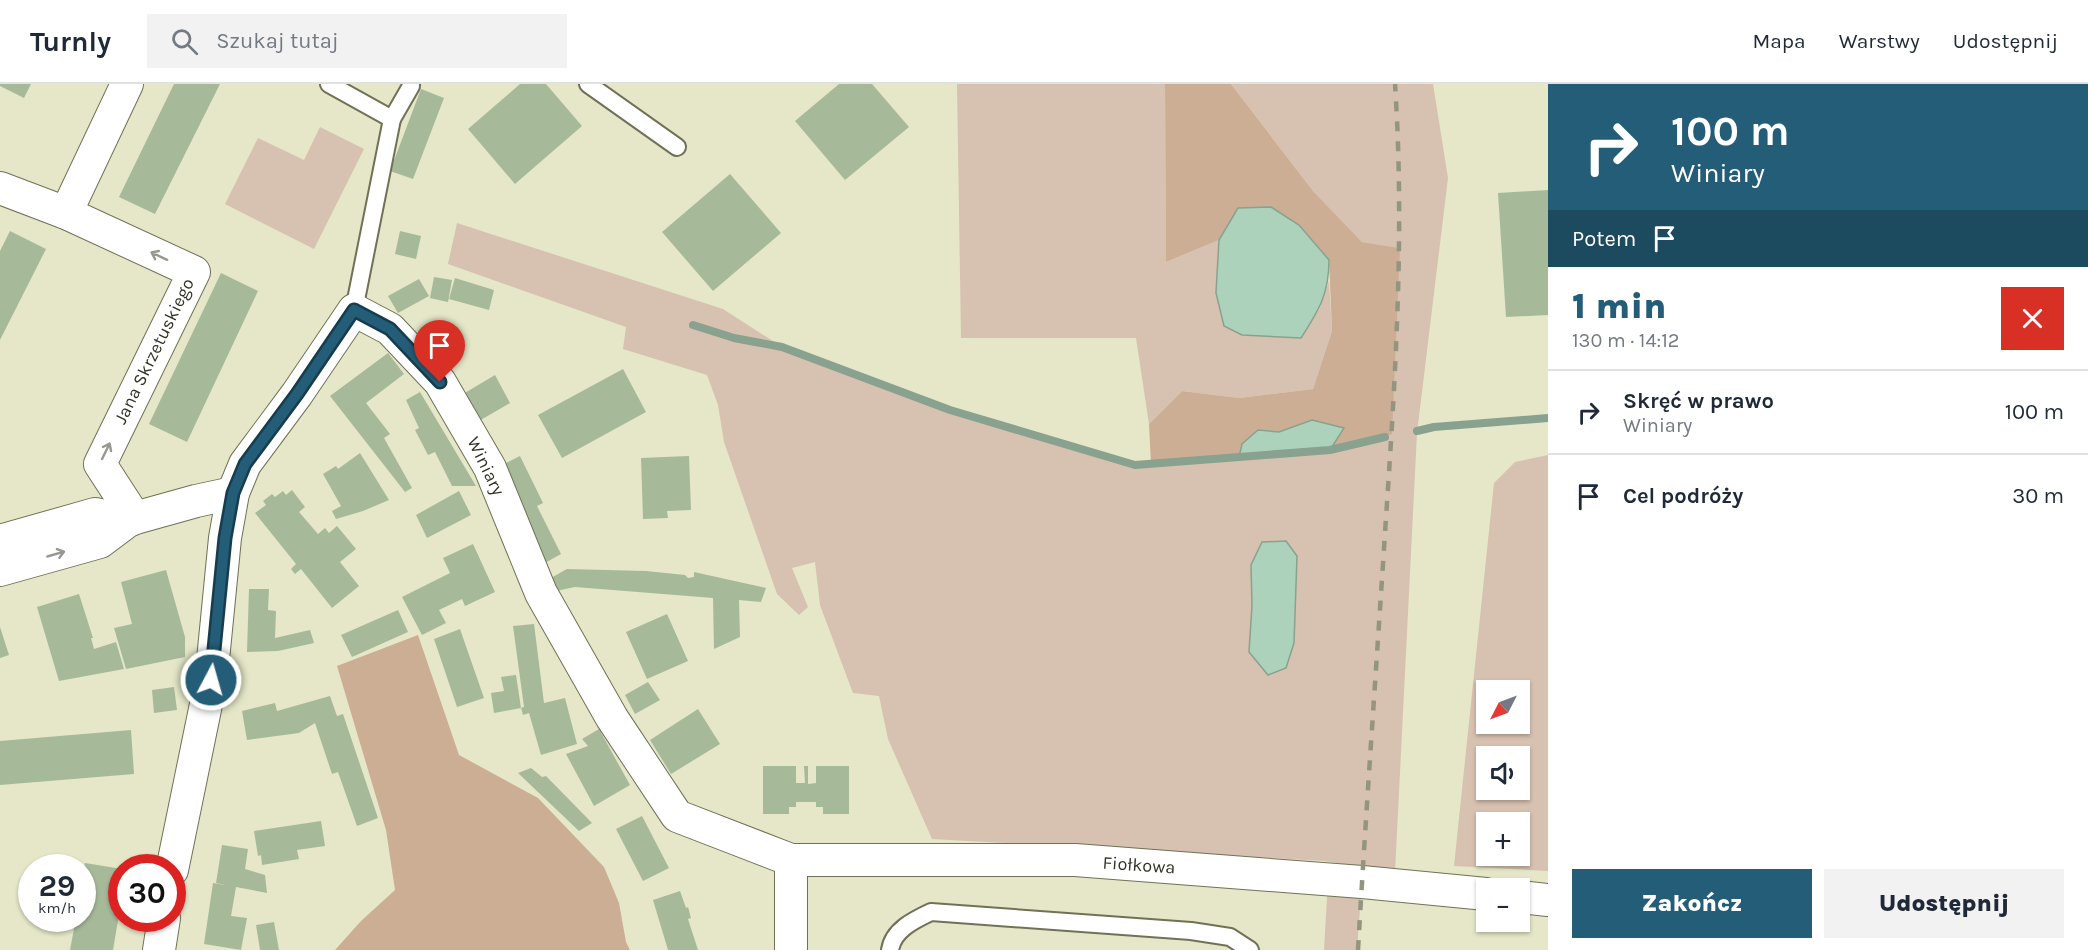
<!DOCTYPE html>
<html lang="pl">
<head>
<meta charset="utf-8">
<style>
  body { margin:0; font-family:Karla,sans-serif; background:#f2f2f3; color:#1f2937; height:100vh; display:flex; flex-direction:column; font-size:22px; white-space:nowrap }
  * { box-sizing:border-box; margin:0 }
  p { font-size:20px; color:#747a83 }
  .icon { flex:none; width:33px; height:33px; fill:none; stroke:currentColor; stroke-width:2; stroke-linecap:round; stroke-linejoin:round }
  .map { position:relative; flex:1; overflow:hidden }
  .panel { display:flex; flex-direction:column; background:#fff; width:540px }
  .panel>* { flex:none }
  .banner { background:#245d77; color:#fff; overflow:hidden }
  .needle { width:39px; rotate:228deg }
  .buttons { position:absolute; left:1476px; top:596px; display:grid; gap:12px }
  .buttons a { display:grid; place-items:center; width:54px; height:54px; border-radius:0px; background:#fff; box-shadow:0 2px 4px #0004; font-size:30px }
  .speed { position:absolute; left:18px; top:770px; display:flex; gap:12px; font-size:30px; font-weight:700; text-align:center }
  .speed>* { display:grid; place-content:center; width:78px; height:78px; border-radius:50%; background:#fff; box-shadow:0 2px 4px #0004; line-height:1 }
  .speed small { font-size:15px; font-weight:400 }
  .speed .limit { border:9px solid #d22; background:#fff; color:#111 }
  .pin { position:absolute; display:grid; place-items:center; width:51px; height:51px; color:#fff; margin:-62px -26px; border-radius:50% 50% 50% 0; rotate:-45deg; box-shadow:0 0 6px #0007 }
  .pin .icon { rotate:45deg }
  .me { position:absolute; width:66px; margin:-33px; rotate:6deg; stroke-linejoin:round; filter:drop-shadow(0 0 4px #0008) }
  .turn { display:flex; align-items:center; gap:21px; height:126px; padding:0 24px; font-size:27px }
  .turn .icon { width:78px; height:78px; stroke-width:2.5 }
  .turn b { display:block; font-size:42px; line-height:51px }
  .then { display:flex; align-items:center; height:57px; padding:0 24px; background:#0003; gap:12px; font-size:22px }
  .round { display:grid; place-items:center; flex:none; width:63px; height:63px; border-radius:0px; background:#f2f2f3 }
  .headline { display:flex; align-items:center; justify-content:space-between; height:102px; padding:0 24px }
  h1 { font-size:36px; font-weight:800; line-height:45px; color:#245d77 }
  .button { display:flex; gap:12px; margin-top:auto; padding:12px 24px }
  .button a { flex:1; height:69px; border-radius:0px; background:#245d77; color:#fff; font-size:24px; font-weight:800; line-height:69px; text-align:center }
  .button a+a { background:#f2f2f3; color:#1f2937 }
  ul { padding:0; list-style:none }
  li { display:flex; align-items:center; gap:18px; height:84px; padding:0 24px; border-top:2px solid #e0e1e3 }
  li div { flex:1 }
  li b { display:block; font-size:22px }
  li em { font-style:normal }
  header { display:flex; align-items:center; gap:36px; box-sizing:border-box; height:84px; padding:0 30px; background:#fff; border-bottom:2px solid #e0e1e3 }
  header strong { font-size:28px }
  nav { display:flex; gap:33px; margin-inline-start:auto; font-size:21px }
  .search { width:420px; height:54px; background:#f2f2f3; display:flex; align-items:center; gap:15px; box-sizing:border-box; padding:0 21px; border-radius:0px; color:#747a83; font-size:22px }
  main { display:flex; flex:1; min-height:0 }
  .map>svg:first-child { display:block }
</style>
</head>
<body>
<header>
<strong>Turnly</strong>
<div class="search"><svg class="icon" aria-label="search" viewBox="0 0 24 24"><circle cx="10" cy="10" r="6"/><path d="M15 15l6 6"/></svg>Szukaj tutaj</div>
<nav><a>Mapa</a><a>Warstwy</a><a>Udostępnij</a></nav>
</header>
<main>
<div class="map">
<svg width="1548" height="866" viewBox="0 0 1548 866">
  <rect width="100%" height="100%" fill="#e5e7c8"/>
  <g fill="#d7c1b0" fill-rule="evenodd">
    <polygon points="957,0 1165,0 1166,178 1219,156 1216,209 1224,242 1242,251 1319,226 1329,197 1332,247 1313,305 1239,314 1182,307 1149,340 1136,254 961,254"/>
    <polygon points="1231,0 1433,0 1448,94 1417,349 1395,788 1324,777 932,755 888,655 879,612 853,609 820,521 815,478 792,484 808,523 799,531 777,510 724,358 718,321 707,291 623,265 626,243 448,180 457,139 723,225 782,263 950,326 1135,381 1330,366 1400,164 1362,158 1313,107"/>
    <polygon points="320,43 364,65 314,165 225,120 258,54 304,76"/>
    <path d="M1548,371V787L1454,782L1494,399L1515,378ZM1486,606H1520V639H1486ZM1486,672H1520V705H1486ZM1486,738H1520V771H1486Z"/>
    <polygon points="1328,796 1362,798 1357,866 1324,866"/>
  </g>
  <g fill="#ccae94">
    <polygon points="1165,0 1231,0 1313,107 1362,158 1400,164 1392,350 1330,366 1151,380 1149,340 1182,307 1239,314 1313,305 1332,247 1329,176 1238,124 1219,156 1166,178"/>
    <polygon points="418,551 459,671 538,714 604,783 619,819 626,858 630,866 335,866 361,837 395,806 386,746 337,582"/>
  </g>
  <g fill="#add2bc" stroke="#88a28f" stroke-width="1.5">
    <path d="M1271,123L1299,141L1329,176C1329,210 1319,226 1301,254L1242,251L1224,242L1216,209L1219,156L1238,124Z"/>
    <polygon points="1312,336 1344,344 1330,366 1239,373 1242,360 1258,346 1279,348"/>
    <polygon points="1286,457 1297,472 1294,559 1286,584 1268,591 1249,568 1252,521 1251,481 1262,458"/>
  </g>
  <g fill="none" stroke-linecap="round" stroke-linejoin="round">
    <g stroke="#88a28f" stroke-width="8">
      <polyline points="693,241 734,254 782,263 950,326 1135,381 1330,366 1385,353"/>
      <polyline points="1417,347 1434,343 1548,334"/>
    </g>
  </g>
  <g fill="#a6ba9a">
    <polygon points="0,0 31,0 24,14 0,2"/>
    <polygon points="174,0 220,0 155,130 119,113"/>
    <polygon points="520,0 546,0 582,42 515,100 468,45"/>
    <polygon points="839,0 872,0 909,43 845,96 795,37"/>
    <polygon points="421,5 444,14 413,95 390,87"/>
    <polygon points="730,90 781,149 713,207 662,148"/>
    <polygon points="1548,106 1548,231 1506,233 1498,109"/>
    <polygon points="10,147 46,165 0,256 0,167"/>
    <polygon points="400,147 421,152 416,175 395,170"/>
    <polygon points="221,189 258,207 187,358 149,340"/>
    <polygon points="434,193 452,196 448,218 430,214"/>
    <polygon points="455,194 494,206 489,226 449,215"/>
    <polygon points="419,195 429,212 398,229 388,212"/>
    <polygon points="388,269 404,290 366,319 390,350 384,354 412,404 405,408 330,312"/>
    <polygon points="623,285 646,328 562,374 538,331"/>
    <polygon points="495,291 510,319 472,341 458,313"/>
    <polygon points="420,308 476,402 452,402 435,368 428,371 415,346 419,344 406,316"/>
    <polygon points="360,369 389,416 363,427 336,435 332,427 341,422 323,390 336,382 338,385"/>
    <polygon points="520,372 543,419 537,422 561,470 543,480 494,385"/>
    <polygon points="689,372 691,426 667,427 668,434 643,435 641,374"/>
    <polygon points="292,406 305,423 299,428 318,450 325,444 329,449 337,442 356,465 340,478 359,502 332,524 301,485 295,490 291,485 296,480 255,429 266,421 263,417 272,410 275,413 283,407 286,411"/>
    <polygon points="459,407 471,431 427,454 416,431"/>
    <polygon points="473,460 495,508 465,522 462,515 439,526 446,539 422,551 402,513 450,489 443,474"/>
    <polygon points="567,485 646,487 685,491 688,494 694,493 694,488 766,504 761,518 739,516 740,553 714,565 713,514 575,503 556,507 549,495"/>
    <polygon points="166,486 185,553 185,573 126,585 114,544 132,540 121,498"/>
    <polygon points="249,505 269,505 268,526 276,527 275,554 310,546 314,559 278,567 247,568"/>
    <polygon points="79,510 93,554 91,554 94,565 116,558 124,585 59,597 37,523"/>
    <polygon points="398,526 408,548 352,573 341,551"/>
    <polygon points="667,530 688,577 647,595 626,548"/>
    <polygon points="534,540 544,619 565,614 577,660 541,671 529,629 523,631 521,624 524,623 513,542"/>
    <polygon points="0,543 9,571 0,574"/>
    <polygon points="460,545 484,614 457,623 434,555"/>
    <polygon points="516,591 521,624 494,629 491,609 504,607 501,593"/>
    <polygon points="648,598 660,616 635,630 625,611"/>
    <polygon points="174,603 177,626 154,629 152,606"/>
    <polygon points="330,612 337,632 343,630 378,734 357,742 338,688 332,690 315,639 299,649 247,656 242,627 275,619 277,627"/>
    <polygon points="698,625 720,660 671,690 650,656"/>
    <polygon points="599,645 630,701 594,722 566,670 588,662 582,655"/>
    <polygon points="131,646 134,690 0,701 0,657"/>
    <polygon points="763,682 796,682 796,699 805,699 804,682 808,682 808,700 816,699 816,682 849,682 849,730 823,730 823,723 816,723 816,718 796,718 796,723 789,723 789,730 763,730"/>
    <polygon points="531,684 542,693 546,692 592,739 579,747 518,689"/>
    <polygon points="642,732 669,784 643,797 616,745"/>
    <polygon points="321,737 325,762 297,766 299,775 262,781 261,771 258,772 254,747"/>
    <polygon points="222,761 248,765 245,785 265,791 267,809 236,803 231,832 247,834 241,866 204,860 213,799 225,801 216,799"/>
    <polygon points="85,779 122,785 122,813 113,866 70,866 76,834 82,834 82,793"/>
    <polygon points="680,807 686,824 688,823 691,834 688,835 698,866 668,866 653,816"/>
    <polygon points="274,838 279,866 260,866 256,841"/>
  </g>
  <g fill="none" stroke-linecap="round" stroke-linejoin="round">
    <g stroke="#707156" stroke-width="20">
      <g id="lane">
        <polyline points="329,0 392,35 354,226"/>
        <polyline points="588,0 677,63"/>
        <polyline points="392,35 411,2 411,0"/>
        <path d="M890,866C893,846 914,836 931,828L1191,847L1230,853L1250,866"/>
      </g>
    </g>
    <g stroke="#707156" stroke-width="34">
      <g id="street">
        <polyline points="0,104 66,129 194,188 100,380 135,434"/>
        <polyline points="66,129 127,0"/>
        <polyline points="0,457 95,430 128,437"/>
        <polyline points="0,486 100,458 128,437 135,434 196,417 233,409"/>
        <polyline points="791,776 791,866"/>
        <polyline points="172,786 211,596 225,454 233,409 245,380 297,310 354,226 390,245 440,298 490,384 541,509 612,634 677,732 791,776 1075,776 1362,798 1486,810"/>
        <polyline points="1520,813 1548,816"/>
        <polyline points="159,866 164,834"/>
      </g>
    </g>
    <use href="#lane" stroke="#fff" stroke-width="16"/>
    <use href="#street" stroke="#fff" stroke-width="32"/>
    <path stroke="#93957f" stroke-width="4.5" stroke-dasharray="10 10" stroke-linecap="butt" d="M1358,866C1366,727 1376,588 1385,449C1395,300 1405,150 1395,0"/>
  </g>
  <defs><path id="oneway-shaft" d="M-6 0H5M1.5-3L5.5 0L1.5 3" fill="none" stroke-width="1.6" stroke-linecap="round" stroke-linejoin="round" transform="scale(1.5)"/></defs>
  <g stroke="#989892">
    <use href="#oneway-shaft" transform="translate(159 172) rotate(-155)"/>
    <use href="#oneway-shaft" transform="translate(106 367) rotate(-64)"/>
    <use href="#oneway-shaft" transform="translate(56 470) rotate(-16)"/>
  </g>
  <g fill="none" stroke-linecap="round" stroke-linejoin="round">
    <g stroke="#173c4d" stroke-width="15">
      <polyline id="route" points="211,596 225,454 233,409 245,380 297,310 354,226 390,245 440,298"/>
    </g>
    <use href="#route" stroke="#245d77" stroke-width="10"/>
  </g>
  <g text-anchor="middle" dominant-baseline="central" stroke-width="5" stroke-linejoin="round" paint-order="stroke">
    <g font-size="18" fill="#313226" stroke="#fff">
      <text transform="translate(154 267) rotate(-64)">Jana Skrzetuskiego</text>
      <text transform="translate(486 382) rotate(64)">Winiary</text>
      <text transform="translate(1139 781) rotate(4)">Fiołkowa</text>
    </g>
  </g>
</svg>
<div class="buttons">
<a><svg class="needle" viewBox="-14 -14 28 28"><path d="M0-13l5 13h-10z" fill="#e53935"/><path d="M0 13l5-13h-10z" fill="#747a83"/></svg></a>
<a><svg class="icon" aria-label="sound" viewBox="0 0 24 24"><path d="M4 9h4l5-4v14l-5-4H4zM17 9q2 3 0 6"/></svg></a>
<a>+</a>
<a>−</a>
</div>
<div class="speed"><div>29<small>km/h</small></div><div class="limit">30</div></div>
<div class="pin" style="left:440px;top:298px;background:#d93025"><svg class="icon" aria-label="arrive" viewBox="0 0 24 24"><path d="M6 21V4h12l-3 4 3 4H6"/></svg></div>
<svg class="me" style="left:211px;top:596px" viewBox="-20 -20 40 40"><circle r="17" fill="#245d77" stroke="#fff" stroke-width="3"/><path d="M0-11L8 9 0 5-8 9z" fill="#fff"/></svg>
</div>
<section class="panel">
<div class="banner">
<div class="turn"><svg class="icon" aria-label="right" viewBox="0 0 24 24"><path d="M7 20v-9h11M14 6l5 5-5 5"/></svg><div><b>100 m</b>Winiary</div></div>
<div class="then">Potem<svg class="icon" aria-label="arrive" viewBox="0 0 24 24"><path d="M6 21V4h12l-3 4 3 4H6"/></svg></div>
</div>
<div class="headline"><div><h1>1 min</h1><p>130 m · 14:12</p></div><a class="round" style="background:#d93025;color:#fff"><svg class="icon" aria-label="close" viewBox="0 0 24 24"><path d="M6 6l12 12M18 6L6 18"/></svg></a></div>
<ul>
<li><svg class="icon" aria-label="right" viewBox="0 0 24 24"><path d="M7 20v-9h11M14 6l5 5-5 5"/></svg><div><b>Skręć w prawo</b><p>Winiary</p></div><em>100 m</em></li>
<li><svg class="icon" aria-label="arrive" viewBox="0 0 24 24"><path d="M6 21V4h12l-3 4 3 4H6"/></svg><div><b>Cel podróży</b></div><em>30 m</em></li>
</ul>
<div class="button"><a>Zakończ</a><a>Udostępnij</a></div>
</section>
</main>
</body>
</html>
